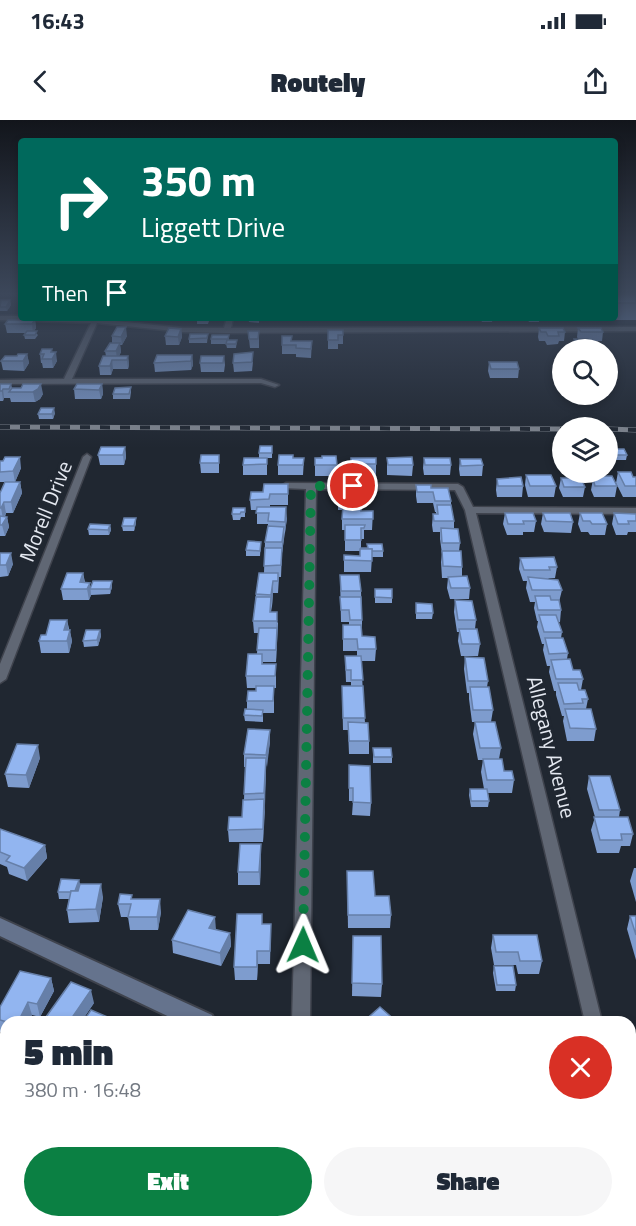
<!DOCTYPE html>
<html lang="en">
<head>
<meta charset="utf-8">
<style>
  body { margin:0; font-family:"Titillium Web",sans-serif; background:#f6f6f7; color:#1f2937; height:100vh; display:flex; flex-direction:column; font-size:22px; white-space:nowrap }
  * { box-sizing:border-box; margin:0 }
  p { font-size:20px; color:#747a83 }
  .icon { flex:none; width:33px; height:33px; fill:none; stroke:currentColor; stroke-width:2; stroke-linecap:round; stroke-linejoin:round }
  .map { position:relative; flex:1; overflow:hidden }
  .sheet { position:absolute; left:0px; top:896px; width:636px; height:212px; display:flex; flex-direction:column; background:#fff; border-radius:18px 18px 0 0; box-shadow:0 3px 9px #0003 }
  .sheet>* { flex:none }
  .hud { position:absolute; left:18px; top:18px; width:600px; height:183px; border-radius:6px; box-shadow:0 3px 9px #0003; background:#00695c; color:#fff; overflow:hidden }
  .tools { position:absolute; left:552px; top:219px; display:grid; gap:12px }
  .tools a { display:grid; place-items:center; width:66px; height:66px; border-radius:50%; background:#fff; box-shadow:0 3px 9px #0003; font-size:30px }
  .pin { position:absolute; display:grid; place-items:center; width:51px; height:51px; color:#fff; margin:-26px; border:3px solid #fff; border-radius:50%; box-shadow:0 2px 6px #0007 }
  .me { position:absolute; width:66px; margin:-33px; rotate:1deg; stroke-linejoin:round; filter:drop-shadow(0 0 4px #0008) }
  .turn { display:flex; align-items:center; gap:21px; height:126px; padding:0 24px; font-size:27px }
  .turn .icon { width:78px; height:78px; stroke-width:2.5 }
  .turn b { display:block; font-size:42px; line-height:51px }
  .then { display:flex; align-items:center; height:57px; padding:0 24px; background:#0003; gap:12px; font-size:22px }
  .round { display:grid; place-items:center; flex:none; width:63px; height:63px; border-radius:32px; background:#f6f6f7 }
  .headline { display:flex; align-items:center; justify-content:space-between; height:102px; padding:0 24px }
  h1 { font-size:36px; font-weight:800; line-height:45px }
  .primary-button { display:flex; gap:12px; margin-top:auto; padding:12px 24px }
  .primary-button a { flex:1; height:69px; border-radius:36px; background:#0b8043; color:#fff; font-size:24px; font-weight:800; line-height:69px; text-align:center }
  .primary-button a+a { background:#f6f6f7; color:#1f2937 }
  .status { display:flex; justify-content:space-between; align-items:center; height:42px; padding:0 30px; background:#fff; direction:ltr }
  .status svg { height:16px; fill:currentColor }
  header { display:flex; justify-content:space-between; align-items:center; height:78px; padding:0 24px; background:#fff; font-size:27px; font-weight:800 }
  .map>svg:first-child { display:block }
</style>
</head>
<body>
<div class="status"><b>16:43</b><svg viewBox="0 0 49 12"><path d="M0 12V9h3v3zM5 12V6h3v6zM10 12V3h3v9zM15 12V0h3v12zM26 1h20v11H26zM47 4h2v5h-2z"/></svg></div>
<header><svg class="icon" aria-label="back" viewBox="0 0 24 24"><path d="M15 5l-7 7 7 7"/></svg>Routely<svg class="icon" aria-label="share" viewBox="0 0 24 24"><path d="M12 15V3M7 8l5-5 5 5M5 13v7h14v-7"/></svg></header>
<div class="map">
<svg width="636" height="1106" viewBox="0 0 636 1106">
  <rect width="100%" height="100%" fill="#202731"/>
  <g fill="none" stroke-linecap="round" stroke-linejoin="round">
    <g stroke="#3f434d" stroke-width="3">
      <g id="street">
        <polygon points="0,196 21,196 21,198 87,198 183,208 224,208 227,198 233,198 231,208 636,207 636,211 227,213 183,212 97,203 72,259 261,259 279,265 275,267 261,263 0,264 0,260 64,259 91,203 0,200"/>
        <polygon points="87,334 91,337 6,559 0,563 0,544 83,337"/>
        <polygon points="286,363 458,364 463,367 473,387 636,388 636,394 476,393 602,902 585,902 465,390 455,370 316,369 310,902 292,902 306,369 283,368 281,366"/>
        <polygon points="630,1039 636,1041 636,1083 630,1080"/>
        <rect x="260" y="1101" width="20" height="5"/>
      </g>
    </g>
    <g stroke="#3f434d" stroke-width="4">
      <g id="secondary">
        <polygon points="0,798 212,895 215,902 180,902 0,816"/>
        <polygon points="439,1101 471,1101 473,1106 441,1106"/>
      </g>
    </g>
    <use href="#street" fill="#606774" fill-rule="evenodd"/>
    <use href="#secondary" fill="#65738d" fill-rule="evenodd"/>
    <g stroke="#828891" stroke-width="5">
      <g id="rail">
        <polyline points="0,307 562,309"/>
        <polyline points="608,309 636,310"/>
      </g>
    </g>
    <use href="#rail" stroke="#202731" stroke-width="4" stroke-dasharray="10" stroke-linecap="butt"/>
  </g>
  <g fill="#7e9cce">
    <polygon points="615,174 636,174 636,200 582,200 581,198 615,198"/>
    <polygon points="21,177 21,189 20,189 18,181"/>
    <polygon points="10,180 11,185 7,191 0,191 0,182"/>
    <polygon points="197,198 210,198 208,204 197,204"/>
    <polygon points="248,198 259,198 259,203 249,202"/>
    <rect x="333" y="198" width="9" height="3"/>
    <polygon points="366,198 380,198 380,200 367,200"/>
    <polygon points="397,198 411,198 411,200 398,200"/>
    <rect x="416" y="198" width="19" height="3"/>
    <rect x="447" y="198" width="19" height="3"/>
    <polygon points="480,198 493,198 492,202 482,202"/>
    <polygon points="527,198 539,198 539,202 529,202"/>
    <polygon points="35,200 36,208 34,211 38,215 35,219 25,219 24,215 26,213 7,213 5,204"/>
    <polygon points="539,208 565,212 564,221 559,221 558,224 547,225 545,221 539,221 538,217"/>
    <polygon points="578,208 603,212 602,221 589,221 590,223 589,227 575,227 573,224 574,219 578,219 577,217"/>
    <polygon points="181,209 182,217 179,225 166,225 165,216"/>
    <polygon points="328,210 343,215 343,224 338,224 338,229 328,229"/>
    <polygon points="248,211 259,211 259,228 250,228"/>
    <polygon points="208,214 207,223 189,223 189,219"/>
    <polygon points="229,215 229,220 237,220 236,228 227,228 226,224 211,224 211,219"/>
    <polygon points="112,216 127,216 122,225 120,225 121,232 119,236 128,236 129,245 128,249 113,249 111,255 100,255 99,246 106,236 105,231 112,223"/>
    <polygon points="282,216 292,216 292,221 312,221 311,238 296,237 296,234 282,234"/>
    <polygon points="52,232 57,241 53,248 43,248 42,243 41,243 40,234"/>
    <polygon points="27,234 29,243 24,251 3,250 1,241"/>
    <polygon points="192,235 193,245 191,250 155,252 154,243"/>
    <polygon points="224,236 225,245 224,252 201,252 200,243"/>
    <polygon points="253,242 252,251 234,252 233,243"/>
    <polygon points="489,242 519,249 518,258 490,258 488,251"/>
    <polygon points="0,264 11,264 12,268 43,274 40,279 35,282 11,282 10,278 4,278 3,281 0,281"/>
    <polygon points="102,264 103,274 101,279 75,279 74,269"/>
    <polygon points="131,267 131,272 130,279 113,279 113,274"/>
    <polygon points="55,293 53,299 39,299 38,294"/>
    <polygon points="272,326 272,338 267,338 267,355 243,355 243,345 259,338 259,333"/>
    <polygon points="125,327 126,337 124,345 100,345 98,335"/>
    <polygon points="608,329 627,335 626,340 608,340"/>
    <polygon points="219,335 219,353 201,353 200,343"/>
    <polygon points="336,336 337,356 315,356 315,338"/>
    <polygon points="293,338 304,338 303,355 278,355 278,345"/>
    <rect x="351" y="338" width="25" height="17"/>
    <polygon points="387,338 413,345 412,356 387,355"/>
    <polygon points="424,338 451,345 450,355 424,355 423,348"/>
    <polygon points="460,339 483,345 482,356 460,356 459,349"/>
    <polygon points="0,341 21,348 15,362 0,362"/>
    <polygon points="618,352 633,357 636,357 636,377 623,377 616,363"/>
    <polygon points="526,355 556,366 554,377 528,377 525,365"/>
    <polygon points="571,356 585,367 583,377 563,377 559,368 561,358 571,358"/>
    <polygon points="596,356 617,366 615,377 594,377 591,370 593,359 596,359"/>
    <polygon points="497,359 523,366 522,377 497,377 496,370"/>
    <polygon points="20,362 22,373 13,393 6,393 5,397 7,397 9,407 5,416 0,416 0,373"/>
    <polygon points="288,364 288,385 270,385 270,387 287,398 282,433 281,457 279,457 278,473 273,473 272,486 271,492 278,503 276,542 263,542 263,544 276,556 276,568 274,568 274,593 263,593 263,602 245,601 244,595 247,589 247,581 256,571 256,568 247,568 246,556 257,534 258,513 254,513 253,501 256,474 264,453 265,422 268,407 268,404 257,404 257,390 251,390 250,380 263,372"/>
    <polygon points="416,365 431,368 451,381 451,385 454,401 454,409 460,423 459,431 462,447 462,456 470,468 469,479 450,479 447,468 448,458 442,458 441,442 442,434 440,419 440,412 433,412 432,405 433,394 436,394 436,392 435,392 433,383 417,383 416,376"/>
    <polygon points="338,368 366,374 366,385 358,385 361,391 373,391 372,410 364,410 364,419 361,419 361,429 383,431 383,437 372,437 371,452 344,452 344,435 360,436 360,431 345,431 345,410 342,410 342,390 338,390"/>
    <polygon points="245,388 245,397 241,397 240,400 233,400 232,394"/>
    <polygon points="505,393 536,401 534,412 523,412 523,415 507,415 503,404"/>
    <polygon points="543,393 573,402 571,413 544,412 541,404"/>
    <polygon points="580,393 607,404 605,415 590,415 588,412 581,412 578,404"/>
    <polygon points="614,393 636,394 636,412 628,412 627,415 616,415 612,404"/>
    <polygon points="136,403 134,411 123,411 122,406"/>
    <polygon points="110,405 111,410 109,415 89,415 88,409"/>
    <polygon points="261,422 260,436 246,436 246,430"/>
    <polygon points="0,433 13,444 8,456 0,457"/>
    <polygon points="520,438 557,447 555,458 549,458 548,459 562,470 559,482 561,490 560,502 558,502 562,512 561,518 568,533 567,539 573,550 583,559 581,570 588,579 586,589 596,609 594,621 567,621 563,601 564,596 562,596 556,575 556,571 554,571 549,552 550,546 547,546 543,530 544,524 542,524 537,507 538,501 537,501 534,488 535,482 530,482 526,468 527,461 523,461 519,449"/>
    <polygon points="83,453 85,462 90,468 112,467 110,474 91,475 89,480 63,480 61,469"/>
    <polygon points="340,455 361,471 362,500 362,516 376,529 375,541 361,541 365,603 369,621 369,634 349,634 348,610 343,610 342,566 351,566 351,562 346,562 345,536 357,536 357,531 343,531 343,505 349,505 349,502 341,502"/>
    <rect x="375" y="469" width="17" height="14"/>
    <polygon points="455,480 476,500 475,509 480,524 478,536 461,536 458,521 459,512 457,512 454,492"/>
    <polygon points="416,483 433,493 432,499 416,499"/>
    <polygon points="67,500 72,521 69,533 41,533 39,521 46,515"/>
    <polygon points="100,510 101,516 98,526 84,527 83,521"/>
    <polygon points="465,537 488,561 487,567 493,590 491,602 501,628 499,639 504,651 514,660 512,673 488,673 489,681 488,687 471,687 469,675 470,669 484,669 481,652 483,640 478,640 473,614 475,602 472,602 469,579 469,573 467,573 464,549"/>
    <polygon points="270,610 270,622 266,647 263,722 229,722 228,710 242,697 244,680 245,647 244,647 244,634"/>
    <polygon points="373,628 392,637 392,643 373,643"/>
    <polygon points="40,638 29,668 8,667 5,654"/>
    <polygon points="349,645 371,683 370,696 352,695 353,681 349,681"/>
    <polygon points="589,656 620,690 619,697 633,714 630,726 621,726 619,733 597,733 591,710 595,697 587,669"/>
    <polygon points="0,709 45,725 47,738 27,761 9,754 7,747 0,744"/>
    <polygon points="261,737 260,765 238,765 238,752"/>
    <polygon points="634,748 636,748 636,782 630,761"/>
    <polygon points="347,751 375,776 391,795 390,808 348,808"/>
    <polygon points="79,760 80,765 103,777 99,802 69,803 67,790 69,779 59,779 58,772"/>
    <polygon points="133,779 161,792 158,810 130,810 128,797 121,797 118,784"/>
    <polygon points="630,796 636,796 636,840 627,809"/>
    <polygon points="271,804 270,844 258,844 257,860 235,860 234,847"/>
    <polygon points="216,810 230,813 231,826 221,846 173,833 172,820"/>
    <polygon points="493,815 542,841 539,854 518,854 516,845 494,845 491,828"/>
    <polygon points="353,816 382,864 381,877 352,876"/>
    <polygon points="494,846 516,865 515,871 496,871 493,853"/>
    <polygon points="51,858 54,871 40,897 32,895 28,902 6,902 6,913 0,912 0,887"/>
    <polygon points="94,883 81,902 47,902 46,897"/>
    <polygon points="320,1101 348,1101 342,1106 324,1106"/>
  </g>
  <g fill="#667fa8">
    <polygon points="10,180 11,185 7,191 6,187"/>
    <polygon points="35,200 36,208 33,213 32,204"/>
    <polygon points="126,207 127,216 122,225 121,217"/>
    <polygon points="181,209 182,217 179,225 178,217"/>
    <polygon points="120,223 121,232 117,240 116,231"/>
    <polygon points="52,229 53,237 56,232 57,241 53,248 51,232"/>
    <polygon points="27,234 29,243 24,251 23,241"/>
    <polygon points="192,235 193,245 191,250 191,241"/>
    <polygon points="128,236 129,245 128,249 127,240"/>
    <polygon points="112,240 113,249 111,255 110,246"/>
    <polygon points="41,264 43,274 40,279 35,282 33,272"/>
    <polygon points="102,264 103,274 101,279 99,270"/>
    <polygon points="3,269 4,278 3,281 2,271"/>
    <polygon points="54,288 55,293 53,299 52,294"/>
    <polygon points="125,327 126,337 124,345 123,335"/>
    <polygon points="20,337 21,348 15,362 13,351"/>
    <polygon points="20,362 22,373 13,393 11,382"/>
    <polygon points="4,382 6,393 3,399 1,388"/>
    <polygon points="286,387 287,398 285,413 285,402"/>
    <polygon points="7,397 9,407 5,416 2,405"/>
    <polygon points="136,398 136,403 134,411 134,406"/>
    <polygon points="110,405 111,410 109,415 108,410"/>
    <polygon points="284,407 284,418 282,433 282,422"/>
    <polygon points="11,433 13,444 8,456 6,445"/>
    <polygon points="83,453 85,465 80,462"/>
    <polygon points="112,461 112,467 110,474 110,469"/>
    <polygon points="273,461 273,473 272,486 271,475"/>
    <polygon points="90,463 91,475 89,480 87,469"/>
    <polygon points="277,492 277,520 276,542 276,530"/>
    <polygon points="67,500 69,512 66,522 64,510"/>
    <polygon points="70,510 72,521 69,533 67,521"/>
    <polygon points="100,510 101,516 98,526 97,520"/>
    <polygon points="270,610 270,622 267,647 266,635"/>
    <polygon points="38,625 40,638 29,668 26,655"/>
    <polygon points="266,638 266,650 265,686 264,673"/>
    <polygon points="264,679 265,692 263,722 263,709"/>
    <polygon points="261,724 261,737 260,765 259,752"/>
    <polygon points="45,725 47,738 27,761 24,748"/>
    <polygon points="79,760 80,766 76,779 75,773"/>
    <polygon points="101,764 103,777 99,802 96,789"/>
    <polygon points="160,779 161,792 158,810 157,797"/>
    <polygon points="215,797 216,810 209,808"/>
    <polygon points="230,813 231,826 221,846 220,833"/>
    <polygon points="257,831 258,844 257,860"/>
    <polygon points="51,858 54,871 40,897 37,884"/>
    <polygon points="91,870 94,883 81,902 69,902"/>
    <polygon points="28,882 32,895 28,902 18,902"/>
    <polygon points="2,999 6,1012 0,1039 0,1008"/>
    <polygon points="11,1101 18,1101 17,1106 10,1106"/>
    <polygon points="333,1101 348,1101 342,1106 331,1106 331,1102"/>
  </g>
  <g fill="#92b5f0" stroke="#667fa8" stroke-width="1.5">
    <rect x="615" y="174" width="21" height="9"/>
    <polygon points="1,180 10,180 6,187 0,187"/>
    <rect x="197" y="198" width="11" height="2"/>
    <polygon points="8,200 35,200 32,204 5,204"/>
    <polygon points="117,207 126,207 121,217 112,216"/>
    <polygon points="169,208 181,209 178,217 165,216"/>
    <polygon points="539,208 563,208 565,212 558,212 559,216 548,216 546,212 541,212"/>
    <polygon points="578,208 601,208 603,212 581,212"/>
    <polygon points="328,210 343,210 343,215 338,215 338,220 328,220"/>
    <polygon points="27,211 37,211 35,215 24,215"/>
    <polygon points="248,211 259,211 258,219 249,219"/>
    <polygon points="190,214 208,214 207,218 189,219"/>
    <polygon points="212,215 229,215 228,219 211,219"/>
    <polygon points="282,216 292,216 291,221 312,221 311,229 296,228 296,225 282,225"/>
    <polygon points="574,219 588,219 590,223 576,223"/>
    <polygon points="227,220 237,220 236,224 226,224"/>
    <polygon points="110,223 120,223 116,231 105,231"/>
    <polygon points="42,229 52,229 51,232 56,232 52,239 42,239 44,234 40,234"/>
    <polygon points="253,232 252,242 233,243 234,234"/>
    <polygon points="18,234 27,234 23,241 1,241 5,236 17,236"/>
    <polygon points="157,235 192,235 191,241 154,243"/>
    <polygon points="103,236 128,236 127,240 112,240 110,246 99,246"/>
    <polygon points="201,236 224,236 223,243 200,243"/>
    <polygon points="489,242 517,242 519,249 491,249"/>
    <polygon points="0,264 11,264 9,269 3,269 2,271 0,271"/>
    <polygon points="23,264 41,264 38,269 33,272 9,272 12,268 21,268"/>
    <polygon points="77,264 102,264 99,270 74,269"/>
    <polygon points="131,267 129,274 113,274 115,268"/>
    <polygon points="41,288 54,288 52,294 38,294"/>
    <polygon points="260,326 272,326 272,333 259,333"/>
    <polygon points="101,327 125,327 123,335 98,335"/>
    <polygon points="608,329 624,329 627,335 608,335"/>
    <polygon points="201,335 219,335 219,343 200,343"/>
    <polygon points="279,335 293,335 293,338 304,338 303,345 278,345"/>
    <polygon points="322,336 336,336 337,345 315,345 315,338 322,338"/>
    <polygon points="5,337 20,337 13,351 0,352 0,341 3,341"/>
    <polygon points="412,337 413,345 388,345 387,338"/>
    <polygon points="244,338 267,338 267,344 243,345"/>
    <rect x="351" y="338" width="25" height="6"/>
    <polygon points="424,338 450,338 451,345 425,345"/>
    <polygon points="460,339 481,339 483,345 461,346"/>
    <polygon points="618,352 631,352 633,357 636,357 636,366 625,366"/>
    <polygon points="526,355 551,355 556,366 530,366"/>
    <polygon points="571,356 580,356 585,367 564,367 561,358 572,358"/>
    <polygon points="596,356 612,356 617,366 595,366 593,359 597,359"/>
    <polygon points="521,357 523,366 498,366 497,359"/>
    <polygon points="5,362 20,362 11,382 4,382 1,388 0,388 0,373"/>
    <polygon points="264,364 288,364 288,374 270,374 269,379 250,380 251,372 263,372"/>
    <polygon points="416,365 431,365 431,368 448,368 451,381 435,381 433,372 417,372"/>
    <polygon points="338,368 366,368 366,374 358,374 358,379 338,379"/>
    <polygon points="343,385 362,386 361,391 373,391 373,399 342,399"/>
    <polygon points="437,385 451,385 454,401 434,401 433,394 438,394"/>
    <polygon points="257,387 286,387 285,402 268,401 269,393 256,393"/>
    <polygon points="233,388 245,388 245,392 241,392 240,394 232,394"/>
    <polygon points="505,393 533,393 536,401 523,401 524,404 508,404"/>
    <polygon points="543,393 570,393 573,402 546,401"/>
    <polygon points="580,393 602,393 607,404 592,404 590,401 583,401"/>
    <polygon points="614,393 636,394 636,401 628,401 629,404 618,404"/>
    <polygon points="0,396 7,397 2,405 0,405"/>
    <polygon points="124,398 136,398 134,406 122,406"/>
    <polygon points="90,404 110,405 108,410 88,409"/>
    <polygon points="345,405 365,405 364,408 361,408 361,420 345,420"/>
    <polygon points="268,406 284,407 282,422 265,422"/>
    <polygon points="441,408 458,409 460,423 442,423"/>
    <polygon points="248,421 261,422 260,431 246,430"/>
    <polygon points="367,424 382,424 383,431 372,431 372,429 361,429 361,428 368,428"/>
    <polygon points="265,428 282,428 281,445 264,446"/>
    <polygon points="360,429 372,429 372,441 344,440 344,435 360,436"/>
    <polygon points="442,431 461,431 462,447 443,446"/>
    <polygon points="0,433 11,433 6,445 0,445"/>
    <polygon points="554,437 557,447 549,447 550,450 524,450 520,438"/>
    <polygon points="67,453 83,453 80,462 90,463 87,469 61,469"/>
    <polygon points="259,453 278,453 278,461 273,461 271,475 256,474"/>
    <polygon points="340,455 359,455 361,471 341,471"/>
    <polygon points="467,456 470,468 451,468 448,457"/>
    <polygon points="528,457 558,460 562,470 532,470"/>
    <polygon points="93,461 112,461 110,469 90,469"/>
    <polygon points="375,469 392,469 392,478 375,477"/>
    <polygon points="535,476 550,476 551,480 559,480 561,490 538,490"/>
    <polygon points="256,477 271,477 270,492 277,492 277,501 253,501"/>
    <polygon points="340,477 361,477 362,500 350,500 349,490 341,490"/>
    <polygon points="455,480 472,481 476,500 458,500"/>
    <polygon points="416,483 432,484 433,493 416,493"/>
    <polygon points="539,495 556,495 562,512 544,512"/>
    <polygon points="50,500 67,500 64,510 70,510 67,521 39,521 41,515 46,515"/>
    <polygon points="343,505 361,505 362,516 375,517 376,529 358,529 357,519 343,519"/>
    <polygon points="259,508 277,508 276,530 257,530"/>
    <polygon points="459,509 477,509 480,524 462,524"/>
    <polygon points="86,510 100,510 97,520 83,521"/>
    <polygon points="545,518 563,518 568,533 549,534"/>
    <polygon points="248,534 262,534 262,544 276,544 275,556 246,556"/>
    <polygon points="345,536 361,536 363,560 351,560 351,550 346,550"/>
    <polygon points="465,537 484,538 488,561 468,561"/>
    <polygon points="570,539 573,550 580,550 583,559 556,559 551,540"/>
    <polygon points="558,563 577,563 579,570 585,570 588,579 582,579 583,583 564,584"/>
    <polygon points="256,566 274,566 273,581 247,581 248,571 256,571"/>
    <polygon points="342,566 363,566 365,598 343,598"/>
    <polygon points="470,567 489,567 493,590 473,590"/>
    <polygon points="245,589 263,590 262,596 244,595"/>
    <polygon points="565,589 591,589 596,609 570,608"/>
    <polygon points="348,602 368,603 369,621 349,621"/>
    <polygon points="475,602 495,602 501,628 480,628"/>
    <polygon points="248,609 270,610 266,635 244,634"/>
    <polygon points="17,624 38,625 26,655 5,654"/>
    <polygon points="373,628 391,628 392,637 374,637"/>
    <polygon points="246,638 266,638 264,673 244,674"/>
    <polygon points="483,639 502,639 504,651 512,651 514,660 487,660"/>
    <polygon points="349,645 370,646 371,683 353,682 353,668 349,668"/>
    <polygon points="589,656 610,656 620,690 599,690"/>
    <polygon points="470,669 487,669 489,681 471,681"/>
    <polygon points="264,679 263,709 228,710 229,697 242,697 243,680"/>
    <polygon points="594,697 628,697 633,714 621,714 622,720 600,720"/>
    <polygon points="0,709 45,725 24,748 6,741 10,736 0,732"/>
    <polygon points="240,724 261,724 259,752 238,752"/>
    <polygon points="347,751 373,751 375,776 389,776 391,795 348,795"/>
    <polygon points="61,759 79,760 75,771 71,771 71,772 58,772"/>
    <polygon points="80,764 101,764 96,789 67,790 71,771 78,771"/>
    <polygon points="120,774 132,775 131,779 160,779 157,797 128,797 131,784 118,784"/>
    <polygon points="188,790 215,797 209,808 230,813 220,833 172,820"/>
    <polygon points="237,794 262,794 262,804 271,804 270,831 257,831 257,847 234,847"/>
    <polygon points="630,796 636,796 636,815"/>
    <polygon points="493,815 537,815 542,841 520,841 518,832 496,832"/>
    <polygon points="353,816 381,816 382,864 352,863"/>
    <polygon points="494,846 513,846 516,865 497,865"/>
    <polygon points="20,851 51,858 37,884 28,882 18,902 7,902 0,900 0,887"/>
    <polygon points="71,862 91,870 69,902 59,902 46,897"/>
    <polygon points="380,887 397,902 363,902"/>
    <polygon points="91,890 110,898 107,902 83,902"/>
    <polygon points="0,1087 6,1087 6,1101 11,1101 10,1106 0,1106"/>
    <polygon points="112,1101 139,1101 138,1106 111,1106"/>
    <polygon points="300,1101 308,1101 313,1106 295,1106"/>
    <polygon points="366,1101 378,1101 383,1106 361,1106"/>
  </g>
  <linearGradient id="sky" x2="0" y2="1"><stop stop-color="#12151b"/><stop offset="0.53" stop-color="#3c475a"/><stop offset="1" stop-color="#3c475a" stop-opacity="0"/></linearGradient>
  <rect width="636" height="328" fill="url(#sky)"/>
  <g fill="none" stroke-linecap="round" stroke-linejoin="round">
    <polyline stroke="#0b8043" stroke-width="10" stroke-dasharray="0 18" points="303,825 311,366 353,366"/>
  </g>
  <g text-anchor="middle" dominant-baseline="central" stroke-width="6" stroke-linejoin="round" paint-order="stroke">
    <g font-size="21" fill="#e5e9f1" stroke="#202731">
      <text transform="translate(45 391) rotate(-68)">Morell Drive</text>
      <text transform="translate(552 627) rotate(76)">Allegany Avenue</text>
    </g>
  </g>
</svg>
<div class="tools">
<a><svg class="icon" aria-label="search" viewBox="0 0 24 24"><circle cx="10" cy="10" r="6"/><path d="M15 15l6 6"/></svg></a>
<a><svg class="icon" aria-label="layers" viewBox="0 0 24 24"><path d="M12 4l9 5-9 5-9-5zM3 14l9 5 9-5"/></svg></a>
</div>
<div class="pin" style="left:353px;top:366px;background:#d93025"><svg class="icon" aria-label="arrive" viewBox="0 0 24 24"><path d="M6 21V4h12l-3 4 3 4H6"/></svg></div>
<svg class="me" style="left:303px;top:825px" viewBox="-20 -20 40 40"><path d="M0-17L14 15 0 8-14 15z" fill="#0b8043" stroke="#fff" stroke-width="4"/></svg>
<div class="hud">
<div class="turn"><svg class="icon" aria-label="right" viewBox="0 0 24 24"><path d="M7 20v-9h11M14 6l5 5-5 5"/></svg><div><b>350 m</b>Liggett Drive</div></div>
<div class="then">Then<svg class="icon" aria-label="arrive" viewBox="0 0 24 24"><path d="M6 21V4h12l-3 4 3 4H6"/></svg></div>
</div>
<section class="sheet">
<div class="headline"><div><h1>5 min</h1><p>380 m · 16:48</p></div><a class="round" style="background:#d93025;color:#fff"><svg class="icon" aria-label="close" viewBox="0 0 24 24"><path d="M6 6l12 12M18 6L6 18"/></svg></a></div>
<div class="primary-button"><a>Exit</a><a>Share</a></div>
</section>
</div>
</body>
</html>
